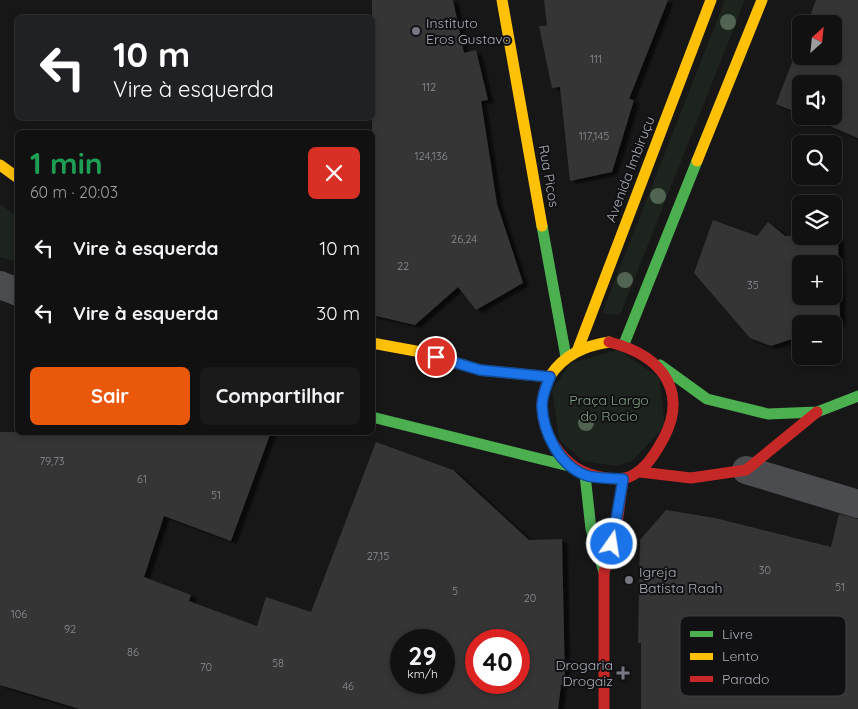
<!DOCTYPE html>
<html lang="pt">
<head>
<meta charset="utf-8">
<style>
  body { margin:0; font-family:Quicksand,sans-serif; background:#1a1a1a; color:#f1f3f6; height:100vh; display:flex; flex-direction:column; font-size:19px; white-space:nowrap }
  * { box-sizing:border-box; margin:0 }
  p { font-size:16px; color:#9c9d9f }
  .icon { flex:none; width:28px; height:28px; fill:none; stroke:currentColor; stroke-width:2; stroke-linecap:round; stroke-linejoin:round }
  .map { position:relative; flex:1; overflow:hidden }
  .drawer { position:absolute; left:15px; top:130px; width:360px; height:305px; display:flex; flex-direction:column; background:#111; border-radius:8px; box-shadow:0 2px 8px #0003,0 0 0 1px #303131 }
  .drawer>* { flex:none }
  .banner { position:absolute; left:15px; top:15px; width:360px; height:105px; border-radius:8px; box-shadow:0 2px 8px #0003,0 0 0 1px #303131; background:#202124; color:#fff; overflow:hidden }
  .needle { width:32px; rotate:27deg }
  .tools { position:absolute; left:792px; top:15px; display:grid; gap:10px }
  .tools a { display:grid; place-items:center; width:50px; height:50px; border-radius:8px; background:#111; box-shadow:0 2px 8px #0003,0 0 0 1px #303131; font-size:25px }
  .speed { position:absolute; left:390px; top:629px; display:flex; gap:10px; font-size:25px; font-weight:700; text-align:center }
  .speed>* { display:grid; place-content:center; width:65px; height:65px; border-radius:50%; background:#111; box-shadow:0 2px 8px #0003,0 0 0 1px #303131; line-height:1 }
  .speed small { font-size:12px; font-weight:400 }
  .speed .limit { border:8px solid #d22; background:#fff; color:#111 }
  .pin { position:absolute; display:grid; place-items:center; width:42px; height:42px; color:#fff; margin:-21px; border:2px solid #fff; border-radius:50%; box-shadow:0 1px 5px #0007 }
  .me { position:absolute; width:55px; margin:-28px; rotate:13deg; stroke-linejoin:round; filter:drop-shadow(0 0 4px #0008) }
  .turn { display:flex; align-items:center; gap:18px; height:105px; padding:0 15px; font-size:22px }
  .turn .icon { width:65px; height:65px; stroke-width:2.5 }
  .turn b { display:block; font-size:35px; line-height:42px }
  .round { display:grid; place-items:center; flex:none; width:52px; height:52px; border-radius:8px; background:#1a1a1a }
  .overview { display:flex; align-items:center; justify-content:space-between; height:85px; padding:0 15px }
  h1 { font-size:30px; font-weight:800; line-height:38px; color:#1e9e55 }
  .action { display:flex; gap:10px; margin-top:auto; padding:10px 15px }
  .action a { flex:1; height:58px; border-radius:8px; background:#ea580c; color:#fff; font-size:20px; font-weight:800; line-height:58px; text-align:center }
  .action a+a { background:#1a1a1a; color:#f1f3f6 }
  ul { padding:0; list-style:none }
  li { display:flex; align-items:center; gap:15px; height:65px; padding:0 15px }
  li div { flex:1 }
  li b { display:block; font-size:19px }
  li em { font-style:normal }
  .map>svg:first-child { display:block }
</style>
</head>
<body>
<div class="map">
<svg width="858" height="709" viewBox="0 0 858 709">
  <defs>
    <filter id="shadow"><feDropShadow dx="5.5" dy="3" stdDeviation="1" flood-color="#0009"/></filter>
  </defs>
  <rect width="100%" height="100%" fill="#171717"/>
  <g fill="#1d241e">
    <polygon points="725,0 745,0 620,315 602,313"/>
    <polygon points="0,204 17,217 17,262 0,257"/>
    <polygon points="618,350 659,377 665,426 632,461 616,466 583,461 559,439 552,390 571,363"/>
  </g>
  <g fill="#353536" fill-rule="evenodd" filter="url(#shadow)">
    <polygon points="372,0 453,0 464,53 476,50 488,100 481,101 497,204 523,283 476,310 458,287 415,325 372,315"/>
    <polygon points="544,0 668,0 629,99 634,100 612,172 570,181 560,87 552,88 539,26 547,26"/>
    <polygon points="816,0 858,0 858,138 806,116 834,116 834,84 801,84 801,114 776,104 801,39 801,56 834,56 834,24 807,24"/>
    <path d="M713,220L757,236L768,222L785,236H838L840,323L834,325L801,324V336L771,346L750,338L694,273ZM801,264H834V296H801Z"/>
    <path d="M0,432H271L231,541L164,516L144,577L191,595L189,601L257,626L266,597L311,612L376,442L453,470L529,540L562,539L565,685H561L558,709H80L0,685ZM401,640H444V682H401ZM476,640H519V682H476Z"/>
    <polygon points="666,510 715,518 831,547 839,514 858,519 858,709 641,709 641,643 638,643 640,540"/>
  </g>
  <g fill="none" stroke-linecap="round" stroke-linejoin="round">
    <g stroke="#4b4c50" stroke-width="28">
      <polyline points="0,285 18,292"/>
      <polyline points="746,470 858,504"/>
    </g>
    <g stroke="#4caf50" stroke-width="11">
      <polyline points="542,226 566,357"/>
      <polyline points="624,344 697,161"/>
      <polyline points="660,365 707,399 768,414 817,412 858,396"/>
      <polyline points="372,417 569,466"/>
      <polyline points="585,475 591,529 604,572"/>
    </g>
    <g stroke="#ffc107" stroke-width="11">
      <polyline points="502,0 542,226"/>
      <polyline points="697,161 762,0"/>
      <polyline points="0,165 18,178"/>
      <polyline points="372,343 421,352 480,370 549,377"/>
      <polyline points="578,349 711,0"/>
      <path d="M550,376C564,355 584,346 609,342"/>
    </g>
    <g stroke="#c62828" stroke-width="11">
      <path d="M550,376C538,399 540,423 554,445C568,466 582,474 606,478C614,479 621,480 629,477C641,472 651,460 658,448C692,395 665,356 609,342"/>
      <polyline points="640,472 691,478 746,470 817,412"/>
      <polyline points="604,709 604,572 616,531 623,479"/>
    </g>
  </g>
  <g fill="#506451">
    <circle cx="728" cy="22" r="8"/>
    <circle cx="658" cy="196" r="8"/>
    <circle cx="625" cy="280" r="8"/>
    <circle cx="586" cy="423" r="8"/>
  </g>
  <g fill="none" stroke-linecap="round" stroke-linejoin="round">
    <g stroke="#114b97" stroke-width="12">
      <path id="route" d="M436,357L480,370L550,377C546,386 542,396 542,406C543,432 559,465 585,475C595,479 611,478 623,479L612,544"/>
    </g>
    <use href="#route" stroke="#1a73e8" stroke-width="9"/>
  </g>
  <g fill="#757880" stroke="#111113" stroke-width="2">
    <circle cx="416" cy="31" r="5"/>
    <circle cx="629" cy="580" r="5"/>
    <path d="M620.5 665.5h5v5h5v5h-5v5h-5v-5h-5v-5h5z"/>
  </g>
  <g text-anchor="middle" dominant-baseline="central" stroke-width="4" stroke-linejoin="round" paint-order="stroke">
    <g font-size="11" fill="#8b8f98">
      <text x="596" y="59">111</text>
      <text x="429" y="87">112</text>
      <text x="594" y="136">117,145</text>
      <text x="431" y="156">124,136</text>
      <text x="464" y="239">26,24</text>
      <text x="403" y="266">22</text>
      <text x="753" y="285">35</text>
      <text x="52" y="461">79,73</text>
      <text x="142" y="479">61</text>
      <text x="216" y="495">51</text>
      <text x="378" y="556">27,15</text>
      <text x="765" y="570">30</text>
      <text x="840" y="587">51</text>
      <text x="455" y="591">5</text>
      <text x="530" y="598">20</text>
      <text x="19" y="614">106</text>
      <text x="70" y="629">92</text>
      <text x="133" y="652">86</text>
      <text x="278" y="663">58</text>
      <text x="206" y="667">70</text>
      <text x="348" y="686">46</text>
    </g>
    <g font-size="14" fill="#a8adb8" stroke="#111113" text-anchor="start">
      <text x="426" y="23">Instituto<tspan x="426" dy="16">Eros Gustavo</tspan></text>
      <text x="639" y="572">Igreja<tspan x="639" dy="16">Batista Raah</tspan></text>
      <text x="613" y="665" text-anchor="end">Drogaria<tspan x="613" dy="16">Drogaiz</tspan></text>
    </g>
    <g font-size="14" fill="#a8adb8" stroke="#111113">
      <text transform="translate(630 169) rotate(-69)">Avenida Imbiruçu</text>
      <text transform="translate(549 176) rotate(80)">Rua Picos</text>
    </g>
    <g font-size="14" fill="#7fa381" stroke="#111113">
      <text x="609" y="400">Praça Largo<tspan x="609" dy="16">do Rocio</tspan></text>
    </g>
  </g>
  <rect x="680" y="616" width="166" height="80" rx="8" fill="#111113" stroke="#3e4045" stroke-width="1"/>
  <rect x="690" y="631" width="23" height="6" fill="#4caf50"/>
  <rect x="690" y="653" width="23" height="7" fill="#ffc107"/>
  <rect x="690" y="676" width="23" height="6" fill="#c62828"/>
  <g font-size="14" fill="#a8adb8">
    <text x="722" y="639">Livre</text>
    <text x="722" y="661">Lento</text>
    <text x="722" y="684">Parado</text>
  </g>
</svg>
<div class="tools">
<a><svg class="needle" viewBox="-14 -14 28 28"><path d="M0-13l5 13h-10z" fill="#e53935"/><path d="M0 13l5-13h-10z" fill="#9c9d9f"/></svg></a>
<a><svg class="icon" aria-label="sound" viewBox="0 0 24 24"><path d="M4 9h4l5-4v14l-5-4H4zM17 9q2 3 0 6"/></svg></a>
<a><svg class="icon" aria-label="search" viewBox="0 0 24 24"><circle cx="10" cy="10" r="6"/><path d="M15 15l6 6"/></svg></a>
<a><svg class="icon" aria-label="layers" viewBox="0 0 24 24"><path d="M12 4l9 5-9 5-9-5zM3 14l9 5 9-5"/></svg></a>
<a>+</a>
<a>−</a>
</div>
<div class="speed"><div>29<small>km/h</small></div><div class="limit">40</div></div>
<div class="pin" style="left:436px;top:357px;background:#d93025"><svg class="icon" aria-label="arrive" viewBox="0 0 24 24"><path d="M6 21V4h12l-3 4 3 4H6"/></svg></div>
<svg class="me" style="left:612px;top:544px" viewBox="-20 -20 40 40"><circle r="17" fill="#1a73e8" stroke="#fff" stroke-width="3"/><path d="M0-11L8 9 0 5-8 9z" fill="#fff"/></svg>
<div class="banner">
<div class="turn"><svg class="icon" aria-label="left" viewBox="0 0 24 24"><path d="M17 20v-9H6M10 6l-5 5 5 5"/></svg><div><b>10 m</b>Vire à esquerda</div></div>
</div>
<section class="drawer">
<div class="overview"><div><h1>1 min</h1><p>60 m · 20:03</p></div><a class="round" style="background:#d93025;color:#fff"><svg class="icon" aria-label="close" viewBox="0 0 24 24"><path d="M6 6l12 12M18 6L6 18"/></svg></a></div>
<ul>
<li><svg class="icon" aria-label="left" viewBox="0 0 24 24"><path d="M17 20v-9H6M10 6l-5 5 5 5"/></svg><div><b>Vire à esquerda</b></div><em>10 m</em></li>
<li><svg class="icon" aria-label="left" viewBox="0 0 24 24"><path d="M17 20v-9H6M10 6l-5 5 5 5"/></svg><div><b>Vire à esquerda</b></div><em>30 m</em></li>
</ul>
<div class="action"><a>Sair</a><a>Compartilhar</a></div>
</section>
</div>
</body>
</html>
